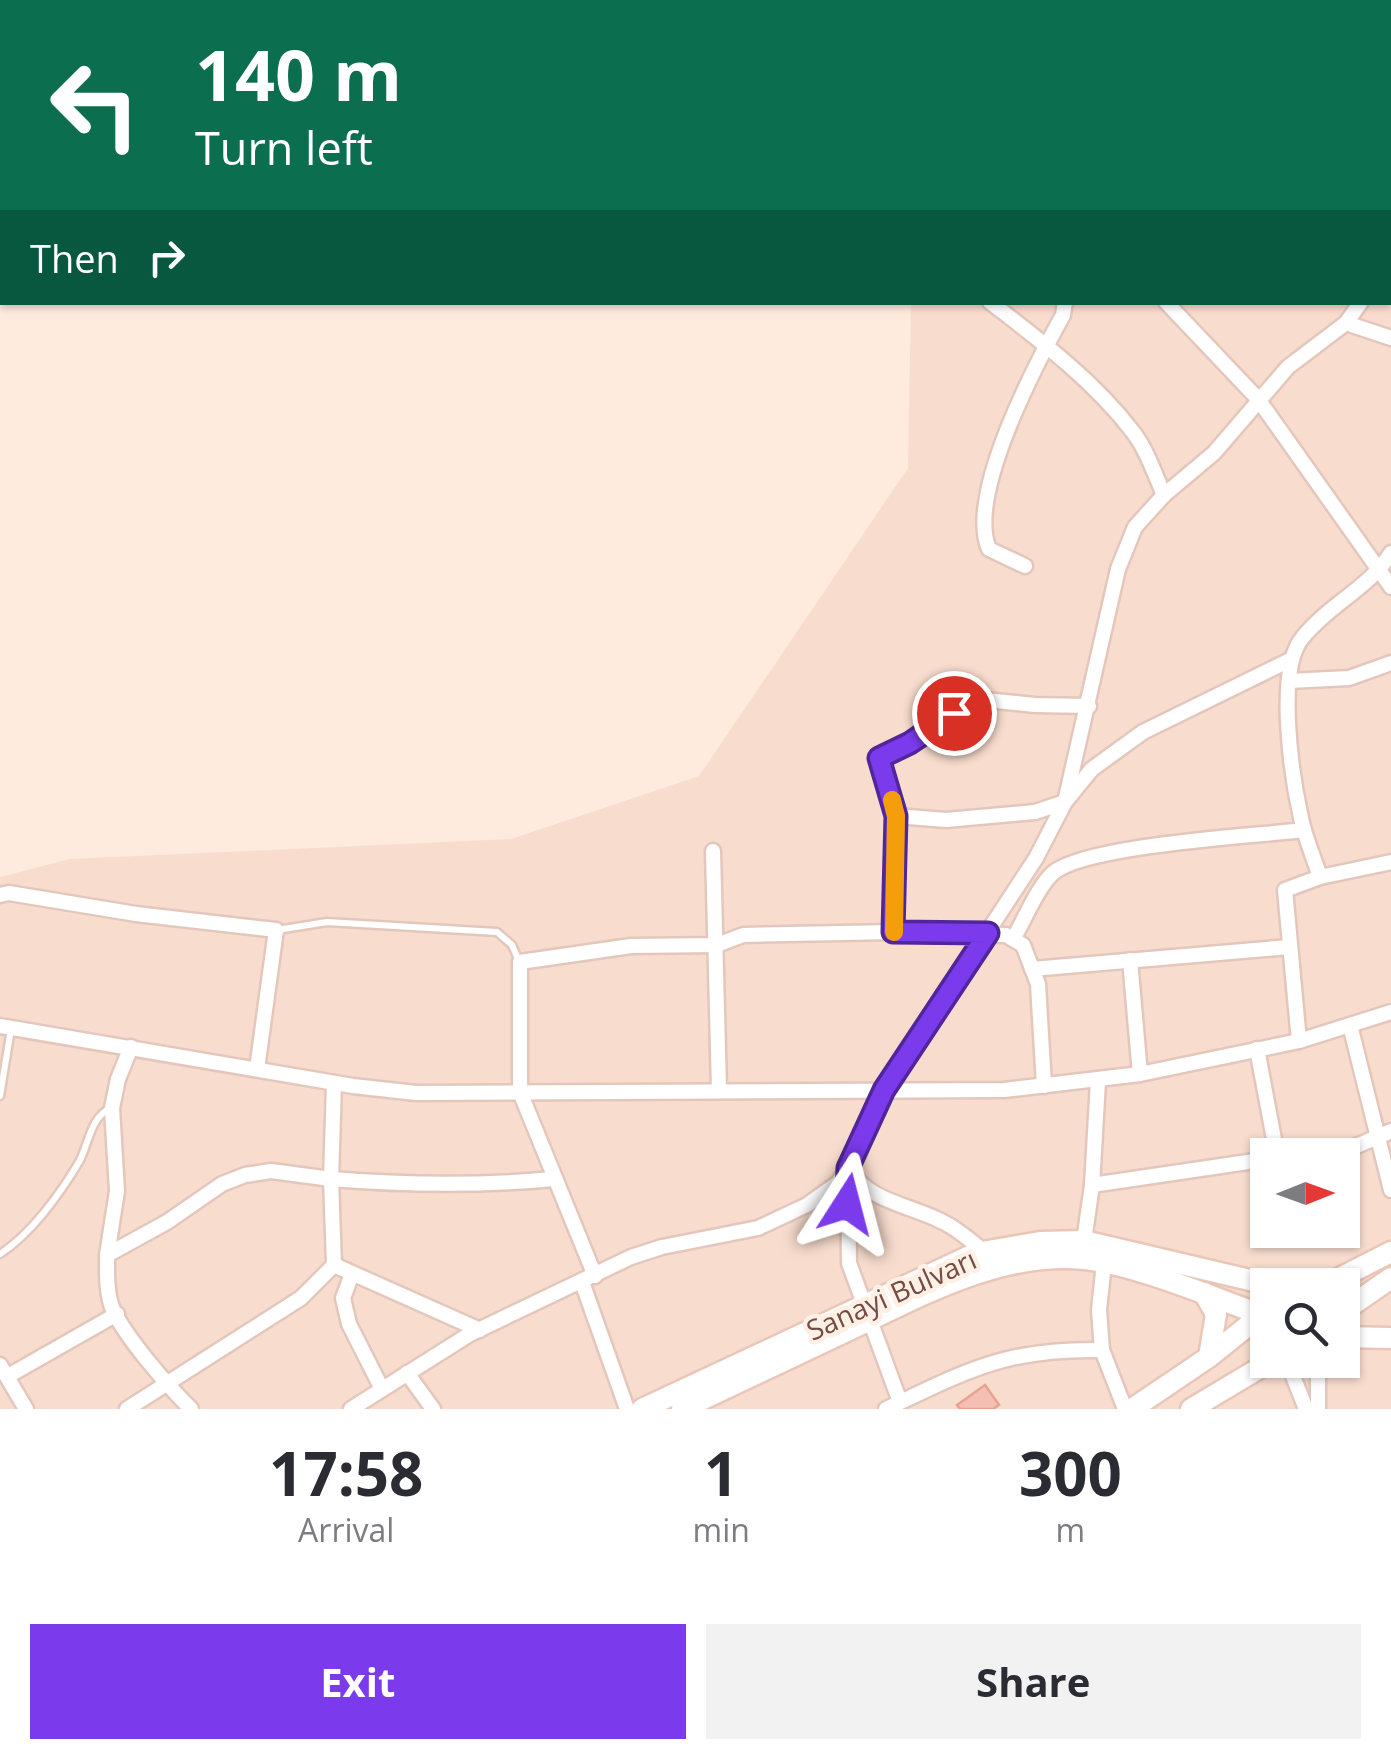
<!DOCTYPE html>
<html lang="en">
<head>
<meta charset="utf-8">
<style>
  body { margin:0; font-family:"Open Sans",sans-serif; background:#f2f2f3; color:#2b2b33; height:100vh; display:flex; flex-direction:column; font-size:38px; white-space:nowrap }
  * { box-sizing:border-box; margin:0 }
  p { font-size:32px; color:#7c7c81 }
  .icon { flex:none; width:55px; height:55px; fill:none; stroke:currentColor; stroke-width:2; stroke-linecap:round; stroke-linejoin:round }
  .map { position:relative; height:1409px; overflow:hidden }
  .sheet { display:flex; flex-direction:column; background:#fff; flex:1 }
  .sheet>* { flex:none }
  .banner { position:absolute; left:0px; top:0px; width:1392px; height:305px; box-shadow:0 2px 8px #0004; background:#0b6e4f; color:#fff; overflow:hidden }
  .needle { width:65px; rotate:89deg }
  .controls { position:absolute; left:1250px; top:1138px; display:grid; gap:20px }
  .controls a { display:grid; place-items:center; width:110px; height:110px; border-radius:0px; background:#fff; box-shadow:0 2px 8px #0004; font-size:50px }
  .pin { position:absolute; display:grid; place-items:center; width:85px; height:85px; color:#fff; margin:-42px; border:5px solid #fff; border-radius:50%; box-shadow:0 2px 10px #0007 }
  .me { position:absolute; width:110px; margin:-55px; rotate:9deg; stroke-linejoin:round; filter:drop-shadow(0 0 8px #0008) }
  .turn { display:flex; align-items:center; gap:35px; height:210px; padding:0 30px; font-size:45px }
  .turn .icon { width:130px; height:130px; stroke-width:2.5 }
  .turn b { display:block; font-size:70px; line-height:85px }
  .then { display:flex; align-items:center; height:95px; padding:0 30px; background:#0003; gap:20px; font-size:38px }
  .eta { display:flex; justify-content:space-evenly; align-items:center; height:170px; text-align:center }
  .eta b { font-size:60px; font-weight:700; line-height:70px }
  .cta { display:flex; gap:20px; margin-top:auto; padding:20px 30px }
  .cta a { flex:1; height:115px; border-radius:0px; background:#7c3aed; color:#fff; font-size:40px; font-weight:700; line-height:115px; text-align:center }
  .cta a+a { background:#f2f2f3; color:#2b2b33 }
  .map>svg:first-child { display:block }
</style>
</head>
<body>
<div class="map">
<svg width="1391" height="1409" viewBox="0 0 1391 1409">
  <rect width="100%" height="100%" fill="#feebde"/>
  <path fill="#f8ddce" fill-rule="evenodd" d="M754,0H1391V1409H0V877L70,859L511,839L699,776L908,468L911,303L1390,302V2ZM1268,1155H1342V1230H1268ZM1268,1285H1342V1360H1268Z"/>
  <polygon fill="#f5c0b3" stroke="#e9a292" stroke-width="2.5" points="985,1385 999,1405 993,1409 960,1409 957,1405"/>
  <g fill="none" stroke-linecap="round" stroke-linejoin="round">
    <g stroke="#e4c7bc" stroke-width="11">
      <g id="lane">
        <polyline points="277,930 327,922 497,932 512,945 519,961"/>
        <polyline points="0,1096 11,1029"/>
        <path d="M0,1254C31,1234 60,1194 79,1162C89,1144 90,1117 111,1108"/>
      </g>
    </g>
    <g stroke="#e4c7bc" stroke-width="19">
      <g id="street">
        <polyline points="1158,2 1159,0"/>
        <polyline points="1284,2 1285,0"/>
        <polyline points="1390,270 1391,269"/>
        <path d="M990,302C1041,341 1094,381 1133,432C1147,450 1155,475 1164,495"/>
        <polyline points="1166,302 1258,399 1391,587"/>
        <polyline points="1346,323 1391,338"/>
        <path d="M1025,566L989,549C966,496 1036,364 1063,315L1065,302"/>
        <polyline points="1289,681 1349,678 1391,663"/>
        <polyline points="896,816 946,820 1035,812 1065,802 1092,769 1143,732 1292,659"/>
        <polyline points="713,851 719,1090"/>
        <path d="M1320,877C1314,858 1305,838 1301,818C1292,778 1275,669 1303,637C1330,604 1370,587 1391,553"/>
        <polyline points="0,895 9,893 136,914 276,930 257,1069"/>
        <polyline points="893,932 896,816 879,758 910,743 976,699 1035,705 1089,706"/>
        <path d="M1013,939C1024,921 1038,886 1053,873C1086,845 1254,836 1304,830"/>
        <polyline points="1130,960 1140,1074"/>
        <polyline points="1032,969 1289,947"/>
        <polyline points="1350,1025 1391,1190"/>
        <polyline points="0,1026 353,1086 416,1093 1004,1090 1140,1074 1299,1041 1391,1012"/>
        <polyline points="1299,1041 1285,890 1320,877 1391,862"/>
        <polyline points="131,1047 118,1079 112,1108 117,1191 107,1255 167,1222 222,1184 245,1175 271,1171 331,1179 334,1083"/>
        <polyline points="1257,1049 1277,1155"/>
        <polyline points="1098,1081 1092,1185 1268,1159"/>
        <polyline points="1297,1155 1354,1147 1391,1131"/>
        <polyline points="848,1168 849,1263 900,1402"/>
        <path d="M848,1168C870,1203 909,1204 943,1222C960,1230 974,1244 988,1255"/>
        <polyline points="1084,1241 1092,1185"/>
        <path d="M107,1255C107,1272 106,1293 113,1310C127,1339 167,1385 191,1409"/>
        <polyline points="352,1274 343,1298 349,1324 382,1389"/>
        <polyline points="595,1276 520,1092 520,962 631,946 717,945 743,935 893,932 1006,935 1023,945 1038,984 1044,1086"/>
        <polyline points="582,1282 627,1409"/>
        <path d="M480,1330L334,1265L331,1179C406,1185 479,1186 553,1179"/>
        <polyline points="1102,1350 1099,1310 1104,1263"/>
        <polyline points="1318,1360 1318,1409"/>
        <polyline points="1287,1361 1306,1409"/>
        <polyline points="0,1365 26,1409"/>
        <polyline points="407,1373 433,1409"/>
        <polyline points="8,1376 117,1314"/>
        <polyline points="127,1409 301,1298 334,1265"/>
        <polyline points="351,1409 470,1334 631,1257 662,1247 758,1228 807,1205 838,1183 858,1151 884,1090 1036,858 1065,802 1118,569 1135,527 1164,495 1214,453 1288,367 1346,323 1361,302"/>
        <path d="M886,1409C968,1370 1007,1348 1102,1350L1125,1409"/>
      </g>
    </g>
    <g stroke="#eac6b9" stroke-width="25">
      <g id="secondary">
        <polyline points="995,2 995,0"/>
        <polyline points="1035,2 1038,0"/>
        <polyline points="1279,1285 1300,1285"/>
        <polyline points="1326,1285 1391,1252"/>
        <polyline points="1204,1293 1216,1314 1209,1357"/>
        <polyline points="1342,1312 1391,1278"/>
        <polyline points="1342,1337 1391,1338"/>
        <polyline points="1281,1360 1299,1360"/>
        <polyline points="642,1409 976,1253 1040,1242 1084,1241 1271,1285"/>
        <path d="M682,1409C737,1383 792,1357 847,1331C921,1296 999,1251 1084,1259C1132,1264 1205,1294 1251,1311"/>
        <polyline points="1132,1409 1209,1357 1250,1324"/>
        <polyline points="1191,1409 1273,1360"/>
      </g>
    </g>
    <use href="#lane" stroke="#fff" stroke-width="6"/>
    <use href="#street" stroke="#fff" stroke-width="14"/>
    <use href="#secondary" stroke="#fff" stroke-width="20"/>
  </g>
  <g fill="none" stroke-linecap="round" stroke-linejoin="round">
    <g stroke="#51269a" stroke-width="25">
      <polyline id="route" points="847,1204 848,1168 884,1090 988,933 893,932 896,816 879,758 910,743 954,713"/>
    </g>
    <use href="#route" stroke="#7c3aed" stroke-width="18"/>
    <polyline stroke="#f59e0b" stroke-width="18" points="892,800 896,816 894,932"/>
  </g>
  <g text-anchor="middle" dominant-baseline="central" stroke-width="9" stroke-linejoin="round" paint-order="stroke">
    <g font-size="28" fill="#754c44" stroke="#fff0e6">
      <text transform="translate(891 1294) rotate(-24)">Sanayi Bulvarı</text>
    </g>
  </g>
</svg>
<div class="controls">
<a><svg class="needle" viewBox="-14 -14 28 28"><path d="M0-13l5 13h-10z" fill="#e53935"/><path d="M0 13l5-13h-10z" fill="#7c7c81"/></svg></a>
<a><svg class="icon" aria-label="search" viewBox="0 0 24 24"><circle cx="10" cy="10" r="6"/><path d="M15 15l6 6"/></svg></a>
</div>
<div class="pin" style="left:954px;top:713px;background:#d93025"><svg class="icon" aria-label="arrive" viewBox="0 0 24 24"><path d="M6 21V4h12l-3 4 3 4H6"/></svg></div>
<svg class="me" style="left:847px;top:1204px" viewBox="-20 -20 40 40"><path d="M0-17L14 15 0 8-14 15z" fill="#7c3aed" stroke="#fff" stroke-width="4"/></svg>
<div class="banner">
<div class="turn"><svg class="icon" aria-label="left" viewBox="0 0 24 24"><path d="M17 20v-9H6M10 6l-5 5 5 5"/></svg><div><b>140 m</b>Turn left</div></div>
<div class="then">Then<svg class="icon" aria-label="right" viewBox="0 0 24 24"><path d="M7 20v-9h11M14 6l5 5-5 5"/></svg></div>
</div>
</div>
<section class="sheet">
<div class="eta">
<div><b>17:58</b><p>Arrival</p></div>
<div><b>1</b><p>min</p></div>
<div><b>300</b><p>m</p></div>
</div>
<div class="cta"><a>Exit</a><a>Share</a></div>
</section>
</body>
</html>
